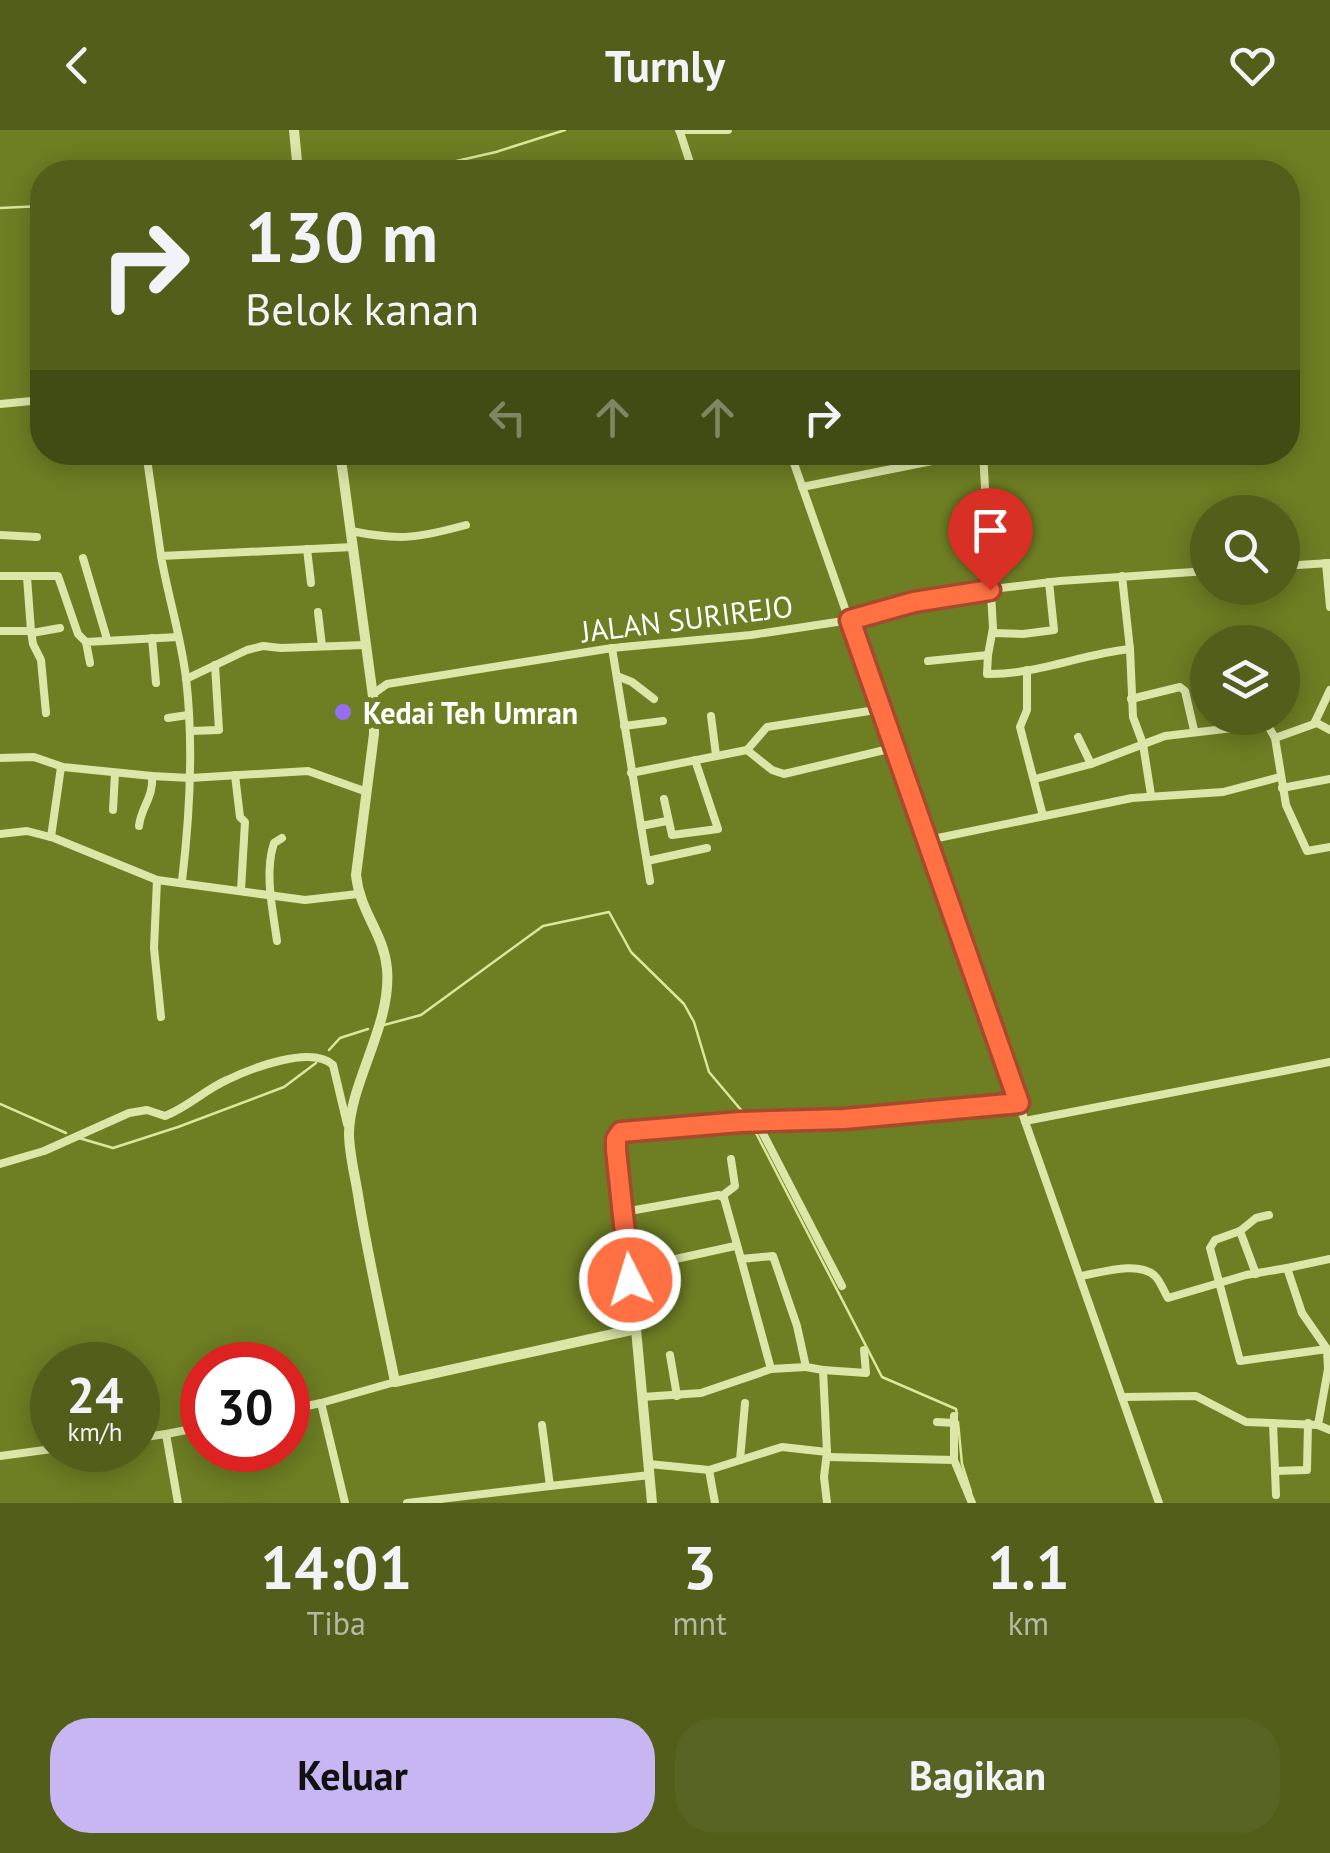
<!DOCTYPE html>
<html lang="id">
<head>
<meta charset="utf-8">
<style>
  body { margin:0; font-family:"PT Sans",sans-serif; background:#586423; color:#f1f3f6; height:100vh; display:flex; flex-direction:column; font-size:38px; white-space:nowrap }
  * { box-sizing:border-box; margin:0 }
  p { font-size:32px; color:#b5baa2 }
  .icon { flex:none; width:55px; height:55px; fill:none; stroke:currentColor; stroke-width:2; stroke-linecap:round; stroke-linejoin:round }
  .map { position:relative; height:1373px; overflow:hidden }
  .details { display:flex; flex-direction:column; background:#525e1a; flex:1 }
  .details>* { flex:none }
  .top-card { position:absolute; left:30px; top:30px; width:1270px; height:305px; border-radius:40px; box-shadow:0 5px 25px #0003; background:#525e1a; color:#f1f3f6; overflow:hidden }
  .buttons { position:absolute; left:1190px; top:365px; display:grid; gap:20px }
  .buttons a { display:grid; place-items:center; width:110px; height:110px; border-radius:50%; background:#525e1a; box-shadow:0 5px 25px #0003; font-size:50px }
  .speed { position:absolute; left:30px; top:1212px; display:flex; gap:20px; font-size:50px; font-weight:700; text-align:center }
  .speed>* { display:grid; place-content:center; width:130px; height:130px; border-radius:50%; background:#525e1a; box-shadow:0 5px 25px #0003; line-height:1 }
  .speed small { font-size:25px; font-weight:400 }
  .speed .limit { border:15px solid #d22; background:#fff; color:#111 }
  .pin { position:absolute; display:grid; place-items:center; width:85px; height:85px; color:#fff; margin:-102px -42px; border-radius:50% 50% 50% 0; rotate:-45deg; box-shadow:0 0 10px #0007 }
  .pin .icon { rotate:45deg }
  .me { position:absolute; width:110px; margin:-55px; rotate:355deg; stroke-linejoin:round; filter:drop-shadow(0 0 8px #0008) }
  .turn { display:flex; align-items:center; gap:35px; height:210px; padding:0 50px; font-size:45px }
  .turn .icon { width:130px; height:130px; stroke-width:2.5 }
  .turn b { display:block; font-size:70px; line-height:85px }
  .lanes { display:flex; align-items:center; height:95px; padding:0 50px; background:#0003; justify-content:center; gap:50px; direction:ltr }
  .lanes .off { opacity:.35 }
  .eta { display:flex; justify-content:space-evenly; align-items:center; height:170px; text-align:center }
  .eta b { font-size:60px; font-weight:700; line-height:70px }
  .action { display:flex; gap:20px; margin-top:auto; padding:20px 50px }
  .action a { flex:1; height:115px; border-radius:40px; background:#c8b6f3; color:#111; font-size:40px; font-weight:700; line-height:115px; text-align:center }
  .action a+a { background:#586423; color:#f1f3f6 }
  header { display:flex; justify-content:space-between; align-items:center; height:130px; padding:0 50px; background:#525e1a; font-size:45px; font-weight:700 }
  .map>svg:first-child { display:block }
</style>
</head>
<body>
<header><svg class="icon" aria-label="back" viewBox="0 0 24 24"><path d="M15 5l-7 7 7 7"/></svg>Turnly<svg class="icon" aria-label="heart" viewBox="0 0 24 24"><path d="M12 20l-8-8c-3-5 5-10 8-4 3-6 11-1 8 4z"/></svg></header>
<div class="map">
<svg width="1330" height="1373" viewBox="0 0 1330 1373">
  <rect width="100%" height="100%" fill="#6e7e23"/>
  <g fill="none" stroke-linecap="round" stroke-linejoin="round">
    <g stroke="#dce79c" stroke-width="2.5">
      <polyline points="379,42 426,38 496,22 565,0"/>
      <polyline points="0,78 42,76"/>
      <polyline points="384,895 421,885 543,796 609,782 631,822 684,874 694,892 709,942 747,987"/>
      <polyline points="329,920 340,908 368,899"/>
      <polyline points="0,974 66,1003"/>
      <polyline points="755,1001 882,1247 956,1279 957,1284"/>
      <polyline points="79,1008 113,1018 178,997 284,957 316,933"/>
      <polyline points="958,1292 962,1334 971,1362"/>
    </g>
    <g stroke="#dce6a8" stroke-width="8">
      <polyline points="679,0 728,0"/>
      <polyline points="680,2 693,42"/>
      <polyline points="0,274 42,270"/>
      <polyline points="146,322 161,426"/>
      <polyline points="461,322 461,323"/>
      <polyline points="790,322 1159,1373"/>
      <polyline points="983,322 993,498 988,525"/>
      <polyline points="802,357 977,322"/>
      <path d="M351,401C400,411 418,408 466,395"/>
      <polyline points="0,405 37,407"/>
      <polyline points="307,419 311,453"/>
      <polyline points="83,428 107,509"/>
      <polyline points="1326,433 1330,477"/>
      <polyline points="1282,436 1330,433"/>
      <polyline points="0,446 58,446 78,504 86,512"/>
      <polyline points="1122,446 1130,519 1133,587 1143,614 1151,665"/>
      <polyline points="318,482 322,516"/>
      <polyline points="0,501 31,501 27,447"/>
      <polyline points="31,501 33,514 41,530 46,583"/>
      <polyline points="32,503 60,498"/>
      <polyline points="993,503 1023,504 1054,500 1049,452"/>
      <polyline points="152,508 156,553"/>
      <polyline points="612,518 650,751"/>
      <path d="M928,531L988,525L987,544C1035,545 1082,524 1130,519"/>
      <polyline points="90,533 86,512 178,507"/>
      <polyline points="1027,540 1027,580 1020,597 1043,686"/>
      <polyline points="617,546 632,552 654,569"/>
      <polyline points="186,549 247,520 263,516 281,518 365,515"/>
      <polyline points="373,564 387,554 612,518 751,505 850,490 958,463 1060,451 1208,441"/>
      <polyline points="1131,569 1180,557 1185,561 1194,600"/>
      <polyline points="711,586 716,625"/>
      <polyline points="168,588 188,585"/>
      <polyline points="1315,592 1330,600"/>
      <polyline points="624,596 663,591"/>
      <polyline points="190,601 219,600 215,535"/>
      <polyline points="1078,607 1091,634"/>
      <polyline points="1275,608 1314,594 1330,560"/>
      <polyline points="747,620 772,640 784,644 893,618"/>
      <polyline points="0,628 34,627 63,637 152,646 190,648 308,641 367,662"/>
      <polyline points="631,643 747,620 767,597 882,579"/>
      <polyline points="235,645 240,687 245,692 241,760"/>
      <polyline points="1035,649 1091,634 1165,606 1267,594 1275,608 1286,675 1307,721 1330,717"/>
      <polyline points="1282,658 1330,649"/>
      <polyline points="664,669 672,705 718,699 695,630"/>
      <polyline points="113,680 115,643"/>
      <path d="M139,696C141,677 154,667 152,646"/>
      <polyline points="641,696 667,691"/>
      <polyline points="0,704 27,701 54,708 157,750 305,770 358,764"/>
      <polyline points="51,707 61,637"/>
      <polyline points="928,710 1132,668 1223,662 1280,647"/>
      <polyline points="647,731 707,718"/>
      <polyline points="157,750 154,818 161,887"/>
      <path d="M182,751C190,684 194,616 186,548C181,507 168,466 161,426L353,417"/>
      <path d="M277,811C273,781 264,743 274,713L282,708"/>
      <polyline points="1025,991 1330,932"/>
      <polyline points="757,992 842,1156"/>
      <path d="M0,1034L44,1021L129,983L147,980L165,986C188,977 206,959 227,950C252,938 311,915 333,935L347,994"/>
      <polyline points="722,1066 735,1056 731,1029"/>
      <polyline points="624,1082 719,1065 724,1068 741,1129 773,1126 797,1196 806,1237 823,1240 827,1322"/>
      <polyline points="1240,1101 1215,1110 1210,1118 1240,1231 1327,1219 1328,1239 1318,1295 1330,1300"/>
      <polyline points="1287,1138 1330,1129"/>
      <polyline points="1256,1144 1240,1101 1256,1088 1269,1085"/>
      <path d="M1081,1146C1100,1143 1139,1130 1155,1146C1161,1152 1164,1162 1168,1168L1246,1145L1287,1138L1302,1183L1327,1219"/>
      <polyline points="631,1160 662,1153 662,1132 735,1116"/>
      <polyline points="636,1199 616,1020 616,1009 621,1002 740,992 814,992 1019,973"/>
      <polyline points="670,1225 677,1266"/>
      <polyline points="771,1239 806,1237"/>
      <polyline points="823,1240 866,1243 864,1220"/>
      <polyline points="642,1267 701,1263 771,1239 741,1129"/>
      <polyline points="1122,1267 1196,1266 1246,1292 1318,1295"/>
      <polyline points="288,1280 321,1273"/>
      <polyline points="937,1292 954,1293"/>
      <polyline points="1273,1293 1276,1365"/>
      <polyline points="542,1295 550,1356 650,1345"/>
      <polyline points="138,1308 166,1304"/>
      <polyline points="0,1326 52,1319"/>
      <polyline points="828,1327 954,1330 972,1373"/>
      <polyline points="740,1330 745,1273"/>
      <polyline points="954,1330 954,1286"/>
      <polyline points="649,1334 709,1340 782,1317 827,1322 824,1347 827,1373"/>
      <polyline points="709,1340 715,1373"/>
      <polyline points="1275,1341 1307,1340 1308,1293"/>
      <polyline points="178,1373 166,1304 202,1297"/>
      <polyline points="345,1373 321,1273 395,1252"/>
      <polyline points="407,1373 550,1356"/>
    </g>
    <g stroke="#dce6a8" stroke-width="10">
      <polyline points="294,0 298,42"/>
      <path d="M340,322L374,574V604L356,745C360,783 384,803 387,839C392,894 350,952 349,1003C349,1025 356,1049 359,1071C369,1132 383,1192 395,1252L636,1199L652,1373"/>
    </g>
  </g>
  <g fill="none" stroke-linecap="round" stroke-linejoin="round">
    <g stroke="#a6492c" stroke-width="25">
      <polyline id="route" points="630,1150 616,1020 616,1009 621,1002 740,992 844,989 1019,973 850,490 914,472 990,460"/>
    </g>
    <use href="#route" stroke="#ff7043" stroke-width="18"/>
  </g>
  <circle fill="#966cf0" stroke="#6e7e23" stroke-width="4" cx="343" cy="582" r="10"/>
  <g text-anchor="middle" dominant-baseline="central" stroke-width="10" stroke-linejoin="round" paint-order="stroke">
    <g font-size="30" fill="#fff" stroke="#6e7e23">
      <text transform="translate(687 488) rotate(-7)">JALAN SURIREJO</text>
    </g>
    <g font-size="30" font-weight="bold" fill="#fff" stroke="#6e7e23" text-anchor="start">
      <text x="363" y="582">Kedai Teh Umran</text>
    </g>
  </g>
</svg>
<div class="buttons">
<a><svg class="icon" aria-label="search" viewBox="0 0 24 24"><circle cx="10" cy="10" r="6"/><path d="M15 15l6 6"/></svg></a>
<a><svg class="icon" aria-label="layers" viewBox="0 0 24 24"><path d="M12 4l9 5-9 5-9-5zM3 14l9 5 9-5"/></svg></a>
</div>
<div class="speed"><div>24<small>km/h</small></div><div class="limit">30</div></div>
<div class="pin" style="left:990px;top:460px;background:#d93025"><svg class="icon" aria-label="arrive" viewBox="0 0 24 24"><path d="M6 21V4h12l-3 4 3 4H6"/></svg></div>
<svg class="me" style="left:630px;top:1150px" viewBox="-20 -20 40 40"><circle r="17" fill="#ff7043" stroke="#fff" stroke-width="3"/><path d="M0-11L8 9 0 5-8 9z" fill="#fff"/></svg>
<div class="top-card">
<div class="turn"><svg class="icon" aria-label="right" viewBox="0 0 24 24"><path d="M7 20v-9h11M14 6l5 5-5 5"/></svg><div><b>130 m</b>Belok kanan</div></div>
<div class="lanes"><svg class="icon off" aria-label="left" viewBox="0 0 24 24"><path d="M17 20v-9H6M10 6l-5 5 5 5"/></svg><svg class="icon off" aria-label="ahead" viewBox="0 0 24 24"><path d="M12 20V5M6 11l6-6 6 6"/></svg><svg class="icon off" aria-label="ahead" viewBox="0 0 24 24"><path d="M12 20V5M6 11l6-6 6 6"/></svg><svg class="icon" aria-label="right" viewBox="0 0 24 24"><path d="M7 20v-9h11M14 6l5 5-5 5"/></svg></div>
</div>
</div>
<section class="details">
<div class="eta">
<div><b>14:01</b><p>Tiba</p></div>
<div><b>3</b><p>mnt</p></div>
<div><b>1.1</b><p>km</p></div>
</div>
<div class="action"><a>Keluar</a><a>Bagikan</a></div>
</section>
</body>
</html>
